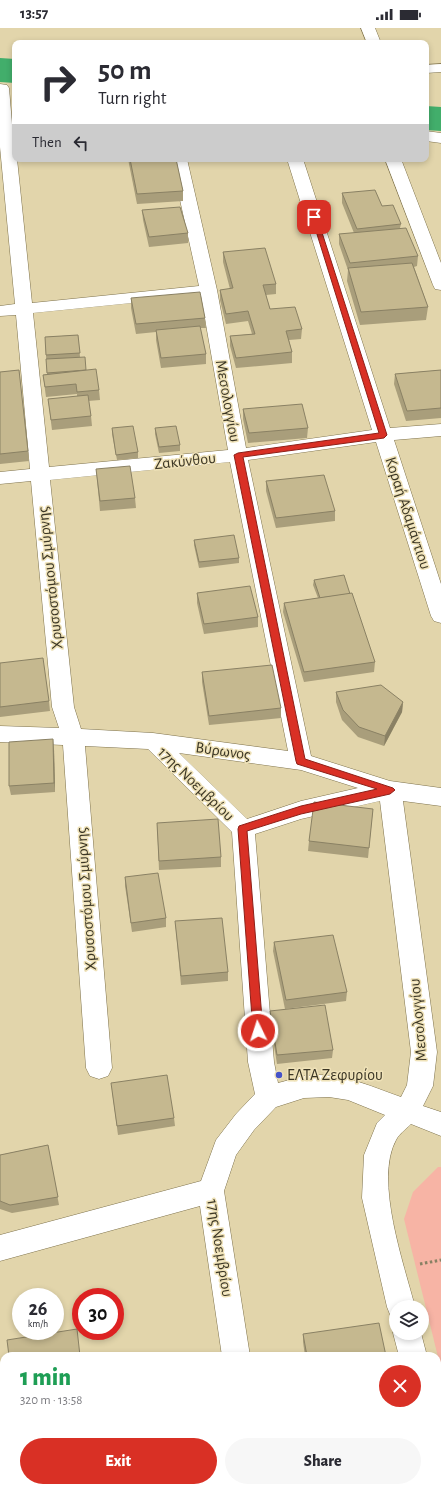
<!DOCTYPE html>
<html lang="en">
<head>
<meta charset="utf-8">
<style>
  body { margin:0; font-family:"Alegreya Sans",sans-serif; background:#f7f7f7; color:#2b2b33; height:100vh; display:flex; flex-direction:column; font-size:15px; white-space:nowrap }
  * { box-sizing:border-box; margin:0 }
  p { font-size:13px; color:#7c7c81 }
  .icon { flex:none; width:22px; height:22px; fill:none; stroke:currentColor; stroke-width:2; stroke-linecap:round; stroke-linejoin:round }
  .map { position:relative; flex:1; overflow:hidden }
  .panel { position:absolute; left:0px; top:1324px; width:441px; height:140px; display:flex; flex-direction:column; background:#fff; border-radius:12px 12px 0 0; box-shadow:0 2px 6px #0003 }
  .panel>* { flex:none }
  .hud { position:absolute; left:12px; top:12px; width:417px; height:122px; border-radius:8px; box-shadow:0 2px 6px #0003; background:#fff; color:#2b2b33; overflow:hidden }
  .controls { position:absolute; left:389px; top:1272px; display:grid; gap:8px }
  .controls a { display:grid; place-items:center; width:40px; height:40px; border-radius:50%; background:#fff; box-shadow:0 2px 6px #0003; font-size:20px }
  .speed { position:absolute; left:12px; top:1260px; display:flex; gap:8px; font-size:20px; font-weight:700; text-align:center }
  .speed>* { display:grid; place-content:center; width:52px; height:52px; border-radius:50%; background:#fff; box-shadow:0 2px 6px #0003; line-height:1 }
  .speed small { font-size:10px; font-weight:400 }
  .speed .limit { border:6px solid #d22; background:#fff; color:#111 }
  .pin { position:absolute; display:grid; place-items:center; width:34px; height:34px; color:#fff; margin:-17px; border-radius:8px; box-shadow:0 2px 6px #0006 }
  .me { position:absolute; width:44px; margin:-22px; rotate:356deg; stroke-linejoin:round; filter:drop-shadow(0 0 3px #0008) }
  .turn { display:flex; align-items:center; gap:14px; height:84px; padding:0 20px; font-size:18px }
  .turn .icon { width:52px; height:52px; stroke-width:2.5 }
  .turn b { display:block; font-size:28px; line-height:34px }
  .then { display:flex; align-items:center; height:38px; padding:0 20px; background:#0003; gap:8px; font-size:15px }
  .round { display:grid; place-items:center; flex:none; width:42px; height:42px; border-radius:21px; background:#f7f7f7 }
  .headline { display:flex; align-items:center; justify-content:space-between; height:68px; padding:0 20px }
  h1 { font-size:24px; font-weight:800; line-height:30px; color:#1e9e55 }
  .button { display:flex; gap:8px; margin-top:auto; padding:8px 20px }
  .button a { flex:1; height:46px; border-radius:24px; background:#d93025; color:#fff; font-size:16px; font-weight:800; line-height:46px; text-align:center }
  .button a+a { background:#f7f7f7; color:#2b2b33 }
  .status { display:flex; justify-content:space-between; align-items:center; height:28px; padding:0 20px; background:#fff; direction:ltr }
  .status svg { height:11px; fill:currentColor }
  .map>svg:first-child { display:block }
</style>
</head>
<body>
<div class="status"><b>13:57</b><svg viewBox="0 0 49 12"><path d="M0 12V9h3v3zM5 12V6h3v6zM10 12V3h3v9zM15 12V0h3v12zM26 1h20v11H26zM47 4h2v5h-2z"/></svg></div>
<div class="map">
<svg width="441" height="1464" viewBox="0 0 441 1464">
  <rect width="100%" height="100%" fill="#e2d5ab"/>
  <polygon fill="#f7b4a5" points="438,1139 441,1139 441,1341 404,1191 413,1164"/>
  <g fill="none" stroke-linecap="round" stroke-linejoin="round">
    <g fill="#42ae6b" fill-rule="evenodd">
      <polygon points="0,30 15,31 15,55 0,54"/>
      <polygon points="426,78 441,79 441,103 426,102"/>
    </g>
    <g stroke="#7f734d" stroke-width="1">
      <g id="minor">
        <polygon points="361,0 375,0 381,15 367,15"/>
        <polygon points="441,36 441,44 426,45 426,37"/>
        <path d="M0,56L7,57L9,60L15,131H17L32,275L199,258L171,131H187L217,262L246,420L372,402L287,131H303L390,400L441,396V408L394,412L441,556V595L434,593L431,588L376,414L248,432L311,728L390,753L441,760V778L403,773L437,1024L433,1058L423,1078L441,1084V1108L411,1096C406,1101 399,1106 396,1112C374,1152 404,1236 415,1279H396V1291L391,1289L387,1279L362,1170L364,1127L377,1095L385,1087L348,1072L329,1069L304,1070L276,1079L254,1102L236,1127L224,1163L250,1328H222L200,1178L0,1233V1207L201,1153L216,1112L236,1086L255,1066L248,1034L232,804L148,721L85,718L112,1040L108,1048L99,1051L90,1048L86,1040L63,717L0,714V698L59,700L52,679L31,453L0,456V444L30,441L16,287L0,288V278L15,276L0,119ZM201,268L228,422L49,439L33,285ZM230,434L288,723L153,705L81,701L74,679L50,452ZM179,725L301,742L358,760L301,773L247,791ZM380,773L411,1024L407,1057L401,1069C369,1058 339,1043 305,1048C296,1049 287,1053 278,1055L274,1034L255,806L301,791Z"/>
        <polygon points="426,103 441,105 441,115 426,113"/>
        <polygon points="385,131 401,131 441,235 441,262 435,261 433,257"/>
        <polygon points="396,1298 396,1305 421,1305 427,1328 399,1328 393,1305"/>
        <polygon points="437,1413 441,1415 441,1459 437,1457"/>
        <rect x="241" y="1460" width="30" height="4"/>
      </g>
    </g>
    <g stroke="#888063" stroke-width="3" stroke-dasharray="2.5 2.5" stroke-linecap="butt">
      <polyline points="420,1236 441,1232"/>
      <polyline points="437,1368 441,1367"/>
    </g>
    <use href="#minor" fill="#fff" fill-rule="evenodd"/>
  </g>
  <g fill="#a99e7b">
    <polygon points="128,131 176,131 183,163 183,173 137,176"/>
    <polygon points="342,165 382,178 401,196 400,200 418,228 417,238 414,239 428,279 426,292 360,297 347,253 348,242 339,216 339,206 354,205 342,175"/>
    <polygon points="142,182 188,205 188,215 149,219 143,192"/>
    <polygon points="223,224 276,256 276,266 266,267 270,281 302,301 301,311 289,312 292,324 292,335 236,340 230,318 230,308 252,306 248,293 226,296 220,272 220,262 230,261 223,234"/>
    <polygon points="131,270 205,290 206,300 200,300 206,326 206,336 161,340 156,312 156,304 136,306 131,280"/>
    <polygon points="78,307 80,329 86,342 99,362 100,372 88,373 91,388 92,398 52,402 48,371 77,369 77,366 46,369 43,347 47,346 45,309"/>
    <polygon points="19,342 29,433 0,436 0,344"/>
    <polygon points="441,342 441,390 406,393 394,356 395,346"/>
    <polygon points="243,381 308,400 307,410 248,415 243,391"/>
    <polygon points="112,400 138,424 138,430 117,432 112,406"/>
    <polygon points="155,400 180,417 180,423 159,425 155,406"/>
    <polygon points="96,441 135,470 136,480 100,483"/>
    <polygon points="266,453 335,483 335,493 276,500 266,463"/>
    <polygon points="194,512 239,530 239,535 199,540 194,517"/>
    <polygon points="314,552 350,566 375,634 374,644 304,654 283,584 284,575 318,570 313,557"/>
    <polygon points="197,565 258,589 258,599 204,606 197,575"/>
    <polygon points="0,635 49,673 50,683 0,689"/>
    <polygon points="202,644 281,680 281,690 209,697 202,654"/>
    <polygon points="336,664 403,674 402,684 384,718 358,709 342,692 336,674"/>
    <polygon points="54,721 55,764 11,767 9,758"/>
    <polygon points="373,781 368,830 308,823 309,813"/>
    <polygon points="157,795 221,829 221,839 159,842"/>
    <polygon points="125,849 166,890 166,899 132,904 125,858"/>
    <polygon points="175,893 228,944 228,953 181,957"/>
    <polygon points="274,914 347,964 346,973 285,981 273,923"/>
    <polygon points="270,983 333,1022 332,1030 277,1036 270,992"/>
    <polygon points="112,1063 174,1090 175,1098 118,1107"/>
    <polygon points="48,1117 59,1177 12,1185 0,1181 0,1127"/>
    <polygon points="303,1306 386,1328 305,1328 303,1314"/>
  </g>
  <g fill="#8a8164">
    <polygon points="403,674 402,684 384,718 385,708"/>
    <polygon points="53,711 54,721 55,764 54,755"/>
  </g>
  <g fill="#c5b88f" stroke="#8a8164">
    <polygon points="130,131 176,131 183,163 137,166"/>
    <polygon points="375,162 382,178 393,177 401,196 357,201 342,165"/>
    <polygon points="180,179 188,205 149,209 142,182"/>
    <polygon points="406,200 418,228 350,235 339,206"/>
    <polygon points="265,220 276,256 263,257 270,281 295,279 302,301 286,303 292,324 236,330 230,308 255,306 248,283 226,286 220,262 233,260 223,224"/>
    <polygon points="412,235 428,279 361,284 348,240"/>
    <polygon points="200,264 205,290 136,296 131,270"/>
    <polygon points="200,298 206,326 161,330 156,302"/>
    <polygon points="78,307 80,325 46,327 45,309"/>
    <polygon points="85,329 86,342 47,345 46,331"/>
    <polygon points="96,341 99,362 77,364 76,356 45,359 43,347"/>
    <polygon points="19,342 28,423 0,426 0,344"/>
    <polygon points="441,342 441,380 407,383 395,346"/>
    <polygon points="88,367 91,388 51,392 48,371"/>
    <polygon points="302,376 308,400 249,405 243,381"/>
    <polygon points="133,398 138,424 116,427 112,400"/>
    <polygon points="176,398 180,417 159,419 155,400"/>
    <polygon points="130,438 135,470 100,473 96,441"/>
    <polygon points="324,447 335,483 276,490 266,453"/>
    <polygon points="234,507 239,530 199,534 194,512"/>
    <polygon points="344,547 350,566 320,570 314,552"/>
    <polygon points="250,558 258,589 204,596 197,565"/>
    <polygon points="352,565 375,634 304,644 284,575"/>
    <polygon points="43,630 49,673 0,679 0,635"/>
    <polygon points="272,637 281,680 209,688 202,644"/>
    <polygon points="381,657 403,674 385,708 359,699 343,682 336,664"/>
    <polygon points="53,711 54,755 9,758 9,714"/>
    <polygon points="314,774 373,781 369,820 309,813"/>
    <polygon points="218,791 221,829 159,833 157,795"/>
    <polygon points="158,845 166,890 131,895 125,849"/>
    <polygon points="222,890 228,944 181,948 175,893"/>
    <polygon points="333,907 347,964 286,972 274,914"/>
    <polygon points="325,977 333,1022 277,1027 270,983"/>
    <polygon points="167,1047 174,1090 117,1098 111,1055"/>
    <polygon points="48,1117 58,1169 10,1177 0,1173 0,1127"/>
    <polygon points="379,1295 386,1328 307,1328 303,1306"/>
    <polygon points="77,1301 80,1328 9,1328 7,1312"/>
  </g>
  <polygon fill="#d93025" stroke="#8d1f18" points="311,187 317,189 387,407 384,410 243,429 305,731 393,760 395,762 390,766 301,786 247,803 263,1003 262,1006 255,1006 253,1003 238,801 239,798 301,778 377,761 297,736 296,733 234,427 238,425 379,405"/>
  <circle fill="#4653c8" stroke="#efe2b8" stroke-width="1.5" cx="279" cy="1047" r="4"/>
  <g text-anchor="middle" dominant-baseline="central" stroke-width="3" stroke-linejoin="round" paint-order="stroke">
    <g font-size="16" fill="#3b3625" stroke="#efe2b8">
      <text transform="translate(228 373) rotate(80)">Μεσολογγίου</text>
      <text transform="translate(185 433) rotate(-6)">Ζακύνθου</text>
      <text transform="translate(408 485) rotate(72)">Κοραή Αδαμάντιου</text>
      <text transform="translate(50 550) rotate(-96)">Χρυσοστόμου Σμύρνης</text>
      <text transform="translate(223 723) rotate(8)">Βύρωνος</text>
      <text transform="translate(196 756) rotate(44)">17ης Νοεμβρίου</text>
      <text transform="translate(86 871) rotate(-94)">Χρυσοστόμου Σμύρνης</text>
      <text transform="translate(418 992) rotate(-95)">Μεσολογγίου</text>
      <text transform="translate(220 1220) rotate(81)">17ης Νοεμβρίου</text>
    </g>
    <g font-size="16" fill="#3b3625" stroke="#efe2b8" text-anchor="start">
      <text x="287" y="1047">ΕΛΤΑ Ζεφυρίου</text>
    </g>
  </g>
</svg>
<div class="controls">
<a><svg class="icon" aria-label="layers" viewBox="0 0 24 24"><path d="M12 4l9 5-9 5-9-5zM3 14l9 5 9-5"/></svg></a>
</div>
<div class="speed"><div>26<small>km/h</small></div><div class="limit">30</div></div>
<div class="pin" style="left:314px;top:189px;background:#d93025"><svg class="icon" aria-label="arrive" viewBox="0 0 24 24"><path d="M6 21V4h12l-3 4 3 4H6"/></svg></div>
<svg class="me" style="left:258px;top:1003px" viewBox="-20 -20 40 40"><circle r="17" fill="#d93025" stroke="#fff" stroke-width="3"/><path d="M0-11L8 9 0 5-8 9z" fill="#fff"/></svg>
<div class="hud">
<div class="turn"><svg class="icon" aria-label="right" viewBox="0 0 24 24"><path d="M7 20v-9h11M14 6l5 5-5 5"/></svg><div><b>50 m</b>Turn right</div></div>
<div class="then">Then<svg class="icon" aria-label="left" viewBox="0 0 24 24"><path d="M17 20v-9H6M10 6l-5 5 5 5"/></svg></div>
</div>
<section class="panel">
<div class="headline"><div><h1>1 min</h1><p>320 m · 13:58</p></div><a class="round" style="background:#d93025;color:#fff"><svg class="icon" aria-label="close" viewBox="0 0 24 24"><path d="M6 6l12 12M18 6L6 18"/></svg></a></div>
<div class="button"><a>Exit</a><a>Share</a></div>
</section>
</div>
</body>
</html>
